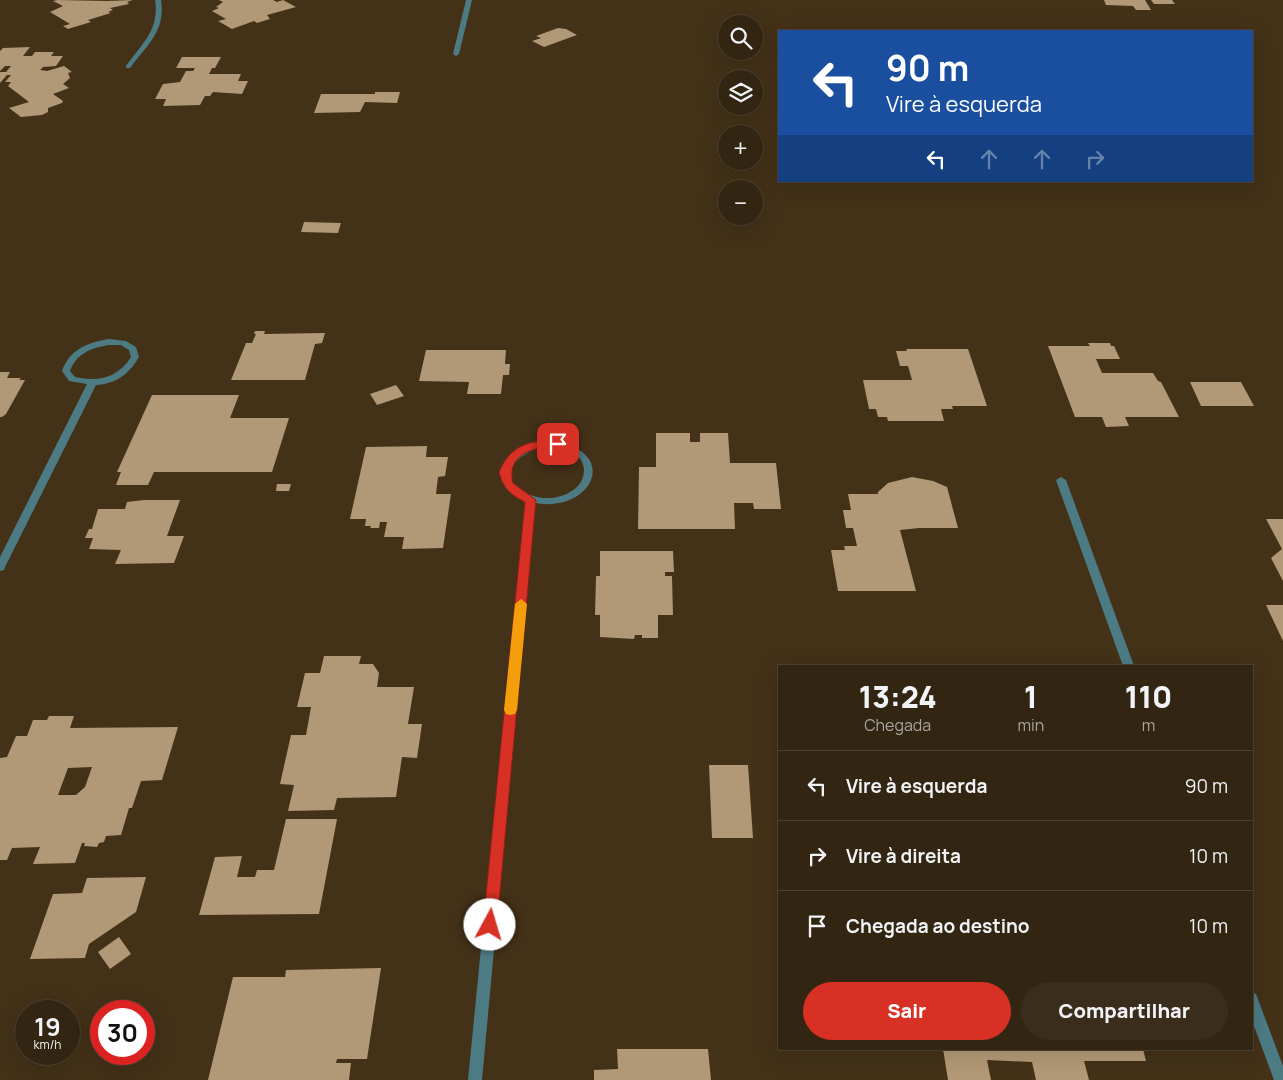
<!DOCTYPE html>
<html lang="pt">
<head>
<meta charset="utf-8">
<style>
  body { margin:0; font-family:Manrope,sans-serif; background:#3a2d1b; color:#f1f3f6; height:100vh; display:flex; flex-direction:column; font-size:19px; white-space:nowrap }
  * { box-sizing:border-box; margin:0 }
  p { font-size:16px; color:#a8a59f }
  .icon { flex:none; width:28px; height:28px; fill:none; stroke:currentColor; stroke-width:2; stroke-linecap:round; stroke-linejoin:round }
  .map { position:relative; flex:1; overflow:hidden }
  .sheet { position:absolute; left:778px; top:665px; width:475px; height:385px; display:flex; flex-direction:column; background:#322512; border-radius:0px; box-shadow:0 5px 20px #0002,0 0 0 1px #4d4232 }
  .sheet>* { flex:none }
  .banner { position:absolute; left:778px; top:30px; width:475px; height:152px; border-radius:0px; box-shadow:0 5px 20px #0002,0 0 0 1px #4d4232; background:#1a4fa0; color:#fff; overflow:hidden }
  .fabs { position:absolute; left:718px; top:15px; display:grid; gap:10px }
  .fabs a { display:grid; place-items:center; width:45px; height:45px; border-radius:50%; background:#322512; box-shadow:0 5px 20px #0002,0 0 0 1px #4d4232; font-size:25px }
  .speed { position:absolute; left:15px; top:1000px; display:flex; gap:10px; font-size:25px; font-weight:700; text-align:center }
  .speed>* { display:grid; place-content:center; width:65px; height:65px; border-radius:50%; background:#322512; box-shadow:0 5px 20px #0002,0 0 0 1px #4d4232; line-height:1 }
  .speed small { font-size:12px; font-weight:400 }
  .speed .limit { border:8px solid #d22; background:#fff; color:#111 }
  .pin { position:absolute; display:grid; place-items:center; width:42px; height:42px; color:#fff; margin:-21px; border-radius:10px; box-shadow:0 2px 8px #0006 }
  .me { position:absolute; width:55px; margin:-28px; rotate:6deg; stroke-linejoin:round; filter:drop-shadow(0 0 4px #0008) }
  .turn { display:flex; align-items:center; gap:18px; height:105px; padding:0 25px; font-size:22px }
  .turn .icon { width:65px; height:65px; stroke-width:2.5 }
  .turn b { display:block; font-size:35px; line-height:42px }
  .lanes { display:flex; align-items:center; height:48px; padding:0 25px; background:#0003; justify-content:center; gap:25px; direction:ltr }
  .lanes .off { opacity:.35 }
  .eta { display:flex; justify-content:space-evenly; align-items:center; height:85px; text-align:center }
  .eta b { font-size:30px; font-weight:800; line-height:35px }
  .action { display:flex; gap:10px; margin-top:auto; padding:10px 25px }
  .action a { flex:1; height:58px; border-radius:30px; background:#d93025; color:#fff; font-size:20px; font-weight:800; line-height:58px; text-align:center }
  .action a+a { background:#3a2d1b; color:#f1f3f6 }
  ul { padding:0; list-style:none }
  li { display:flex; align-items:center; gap:15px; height:70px; padding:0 25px; border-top:1px solid #4d4232 }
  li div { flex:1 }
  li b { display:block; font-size:19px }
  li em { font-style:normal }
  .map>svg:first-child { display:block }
</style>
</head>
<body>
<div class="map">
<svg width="1283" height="1080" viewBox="0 0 1283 1080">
  <rect width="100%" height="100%" fill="#433118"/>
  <g fill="#b19876" fill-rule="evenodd">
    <polygon points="57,0 107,1 133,0 127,2 129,4 110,8 113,10 108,12 111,13 88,20 91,22 68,29 63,26 70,24 50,12 63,6 53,1"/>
    <polygon points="219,0 273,0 277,2 283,0 296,7 267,15 270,19 257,23 254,21 232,29 218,21 226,19 212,11 219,8 216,7 223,2"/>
    <polygon points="1104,0 1145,0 1151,10 1136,10 1133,6 1106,5"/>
    <polygon points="1151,0 1172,0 1175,4 1154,4"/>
    <polygon points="558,28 566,29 577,35 544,47 532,41 541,38 536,36"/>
    <polygon points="30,47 23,56 32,56 35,52 54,52 51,56 63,56 56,66 43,67 40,70 47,71 64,66 72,72 68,73 70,78 63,84 69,88 53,94 63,101 62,103 48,108 48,112 42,115 21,117 9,108 29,102 8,86 11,82 5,82 11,75 7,75 0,83 0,72 6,72 11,66 5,66 0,71 0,51 3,48"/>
    <polygon points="182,57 221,57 215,68 212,68 209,74 241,74 238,81 248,81 242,94 213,92 210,96 205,96 200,105 163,106 166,99 155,99 163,84 180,82 186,71 193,71 195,68 176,68"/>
    <polygon points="375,92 400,92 397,103 365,102 360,112 314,113 321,94 375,94"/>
    <polygon points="304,222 341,223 338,233 301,232"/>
    <polygon points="255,331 265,331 264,334 325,333 322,343 315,344 305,380 231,380 246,343 252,343 256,334 254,334"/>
    <polygon points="1088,343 1110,343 1111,346 1114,346 1120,359 1096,359 1102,373 1153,373 1158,381 1161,382 1179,417 1125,417 1129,426 1106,427 1102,417 1075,417 1048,346 1090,346"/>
    <polygon points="906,349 968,349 987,406 952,406 953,409 941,409 944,421 888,421 887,417 878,417 876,409 869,409 863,380 912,380 908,366 900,366 896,351 907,351"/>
    <polygon points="426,350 506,350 505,364 510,364 509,375 503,375 501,394 467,394 469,382 419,381"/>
    <polygon points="0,372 10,372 7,378 21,378 19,380 25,380 6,414 2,417 0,417"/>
    <polygon points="1190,382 1241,382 1254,406 1201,406"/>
    <polygon points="396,385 404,396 377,405 370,394"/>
    <polygon points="152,395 239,395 230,418 289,418 272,472 154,472 148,485 116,485 121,472 117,472"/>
    <polygon points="656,433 690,433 690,442 700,442 700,433 728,433 730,463 776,463 781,509 754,509 753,503 734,503 735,529 638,529 639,467 656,467"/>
    <polygon points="427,446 426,457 448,457 445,476 438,477 436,494 451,494 443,548 402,549 404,537 384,537 387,522 380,522 379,528 370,528 371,526 365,526 366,519 350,519 366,447"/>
    <polygon points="912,477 933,481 947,487 958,528 919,528 900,530 916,591 838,591 831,550 845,550 844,546 857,546 853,528 846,528 843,510 851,510 848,494 878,494 878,492 888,483"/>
    <polygon points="277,484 291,484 289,491 276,491"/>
    <polygon points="144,500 180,500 167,536 184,536 174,563 115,564 121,550 89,549 93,538 85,538 89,529 92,529 98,509 125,509 127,502"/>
    <polygon points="1266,519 1283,519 1283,581 1271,558 1282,549"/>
    <polygon points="600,551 673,551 674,572 665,572 665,576 672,576 673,615 658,615 658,638 642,638 642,635 635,635 634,639 600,637 600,615 595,615 596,576 600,576"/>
    <polygon points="1266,605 1283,605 1283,641"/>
    <polygon points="324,656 361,656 359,664 373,664 379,673 377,687 414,687 408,724 422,724 417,758 402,757 396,797 337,798 334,810 288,811 294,785 280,784 291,735 306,735 311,707 297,707 305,673 320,673"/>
    <path d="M49,716H74L70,728L178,727L162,780L141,781L132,808H129L121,835L106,836L104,842L99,843L97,847L84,846L85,843H82L75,863L33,864L40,847L12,848L7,860H0V758L7,757L16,736H27L33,720H47ZM92,767L85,787L76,795H58L68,768Z"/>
    <polygon points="709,765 748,765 753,838 712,838"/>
    <polygon points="286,819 337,819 319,914 199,915 215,857 242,856 237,877 255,877 257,870 274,870"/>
    <polygon points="146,877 136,912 89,944 85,958 30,959 53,894 82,893 87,878"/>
    <polygon points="119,937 131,954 110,969 98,952"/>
    <polygon points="381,968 367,1059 337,1059 336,1063 351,1063 349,1080 208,1080 233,977 285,977 286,970"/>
    <polygon points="617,1049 708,1049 711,1080 594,1080 594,1070 618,1069"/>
    <polygon points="943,1049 1143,1049 1146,1061 1084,1061 1089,1080 1036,1080 1032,1062 987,1060 991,1080 948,1080"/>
  </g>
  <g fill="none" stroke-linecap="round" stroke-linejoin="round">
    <g fill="#4d7b84" fill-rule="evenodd">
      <path d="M155,0H161C166,31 147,45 130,68H126V66C142,44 160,29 155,0Z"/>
      <polygon points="466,0 472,0 459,54 456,56 453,54"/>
      <path d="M109,339L126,341L136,347L139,357C129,374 116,384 96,385L5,567L4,570L0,571V557L87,384L69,381L62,371C70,349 87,343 109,339ZM109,345H121L129,350L131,357C118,378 98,382 75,377L70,371C77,353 91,348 109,345Z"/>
      <path d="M539,441C624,442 597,514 535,503L482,1080H468L525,501C517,498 511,493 506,487C487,464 520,446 539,441ZM540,447C555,447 582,448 584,469C584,476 582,482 577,487C542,519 470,474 540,447Z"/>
      <polygon points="1061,477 1066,480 1134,666 1123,666 1056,480"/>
      <polygon points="1251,992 1256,994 1283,1066 1283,1080 1274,1080 1251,1018"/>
    </g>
  </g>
  <path fill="#d93025" stroke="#8d1f18" d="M558,440L563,444L561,446C554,448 548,447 541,448C520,451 508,463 513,483L536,500L497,925L495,930L490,932L485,930L483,925L525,502C510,495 503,488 499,472C511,444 529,441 558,440Z"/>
  <polygon fill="#f59e0b" points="521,599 527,604 517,710 515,714 510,715 506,714 504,710 515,604"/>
</svg>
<div class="fabs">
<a><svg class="icon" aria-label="search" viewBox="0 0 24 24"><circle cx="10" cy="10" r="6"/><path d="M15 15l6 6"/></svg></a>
<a><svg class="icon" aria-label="layers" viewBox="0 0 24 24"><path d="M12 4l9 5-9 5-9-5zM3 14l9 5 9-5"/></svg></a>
<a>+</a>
<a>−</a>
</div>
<div class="speed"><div>19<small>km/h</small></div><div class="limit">30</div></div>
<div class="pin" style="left:558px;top:444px;background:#d93025"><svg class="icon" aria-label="arrive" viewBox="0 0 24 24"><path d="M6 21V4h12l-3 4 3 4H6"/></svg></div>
<svg class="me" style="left:490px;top:925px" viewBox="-20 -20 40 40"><circle r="19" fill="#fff"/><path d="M0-13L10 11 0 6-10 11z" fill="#d93025"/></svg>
<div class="banner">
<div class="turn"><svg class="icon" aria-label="left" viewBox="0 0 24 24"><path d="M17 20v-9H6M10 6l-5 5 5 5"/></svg><div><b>90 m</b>Vire à esquerda</div></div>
<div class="lanes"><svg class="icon" aria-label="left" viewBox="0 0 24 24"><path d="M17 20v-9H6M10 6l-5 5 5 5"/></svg><svg class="icon off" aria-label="ahead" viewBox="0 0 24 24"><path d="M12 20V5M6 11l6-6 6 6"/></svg><svg class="icon off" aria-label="ahead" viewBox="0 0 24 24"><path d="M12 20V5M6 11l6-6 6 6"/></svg><svg class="icon off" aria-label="right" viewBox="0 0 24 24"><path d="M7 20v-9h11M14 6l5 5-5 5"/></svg></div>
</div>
<section class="sheet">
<div class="eta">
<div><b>13:24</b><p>Chegada</p></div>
<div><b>1</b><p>min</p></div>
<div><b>110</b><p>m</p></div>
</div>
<ul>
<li><svg class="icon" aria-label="left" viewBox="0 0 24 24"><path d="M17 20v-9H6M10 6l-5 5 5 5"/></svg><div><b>Vire à esquerda</b></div><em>90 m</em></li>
<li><svg class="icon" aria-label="right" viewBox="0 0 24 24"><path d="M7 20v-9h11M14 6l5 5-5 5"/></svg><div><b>Vire à direita</b></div><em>10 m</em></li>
<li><svg class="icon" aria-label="arrive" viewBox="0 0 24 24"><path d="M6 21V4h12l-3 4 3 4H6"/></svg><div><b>Chegada ao destino</b></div><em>10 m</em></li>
</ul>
<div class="action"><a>Sair</a><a>Compartilhar</a></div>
</section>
</div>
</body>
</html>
